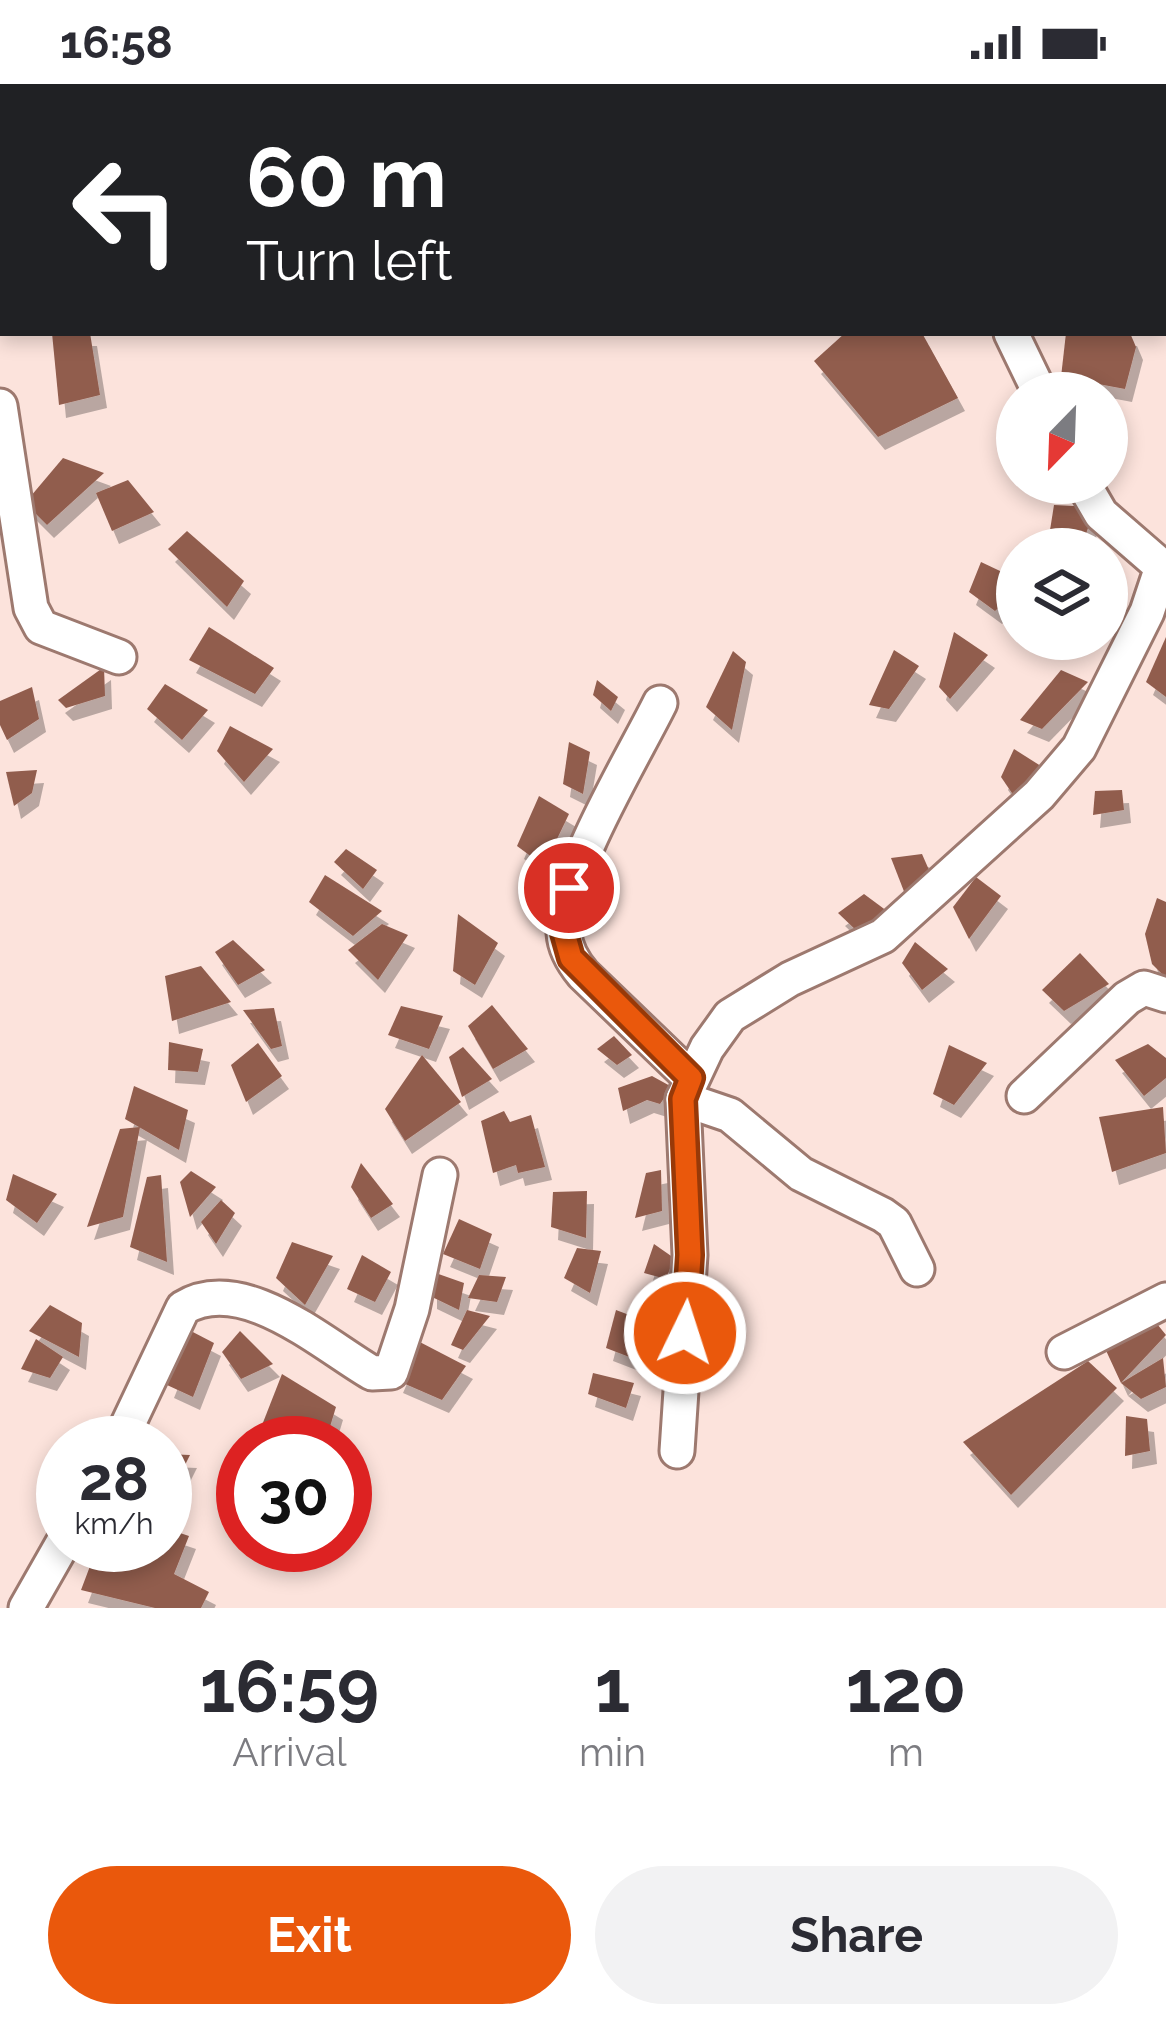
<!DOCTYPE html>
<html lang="en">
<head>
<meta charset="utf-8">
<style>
  body { margin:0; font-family:Raleway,sans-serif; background:#f2f2f3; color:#2b2b33; height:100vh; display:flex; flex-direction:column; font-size:45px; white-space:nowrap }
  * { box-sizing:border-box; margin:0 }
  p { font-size:39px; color:#7c7c81 }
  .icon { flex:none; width:66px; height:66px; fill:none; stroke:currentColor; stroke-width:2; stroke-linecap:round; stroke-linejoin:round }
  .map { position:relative; height:1524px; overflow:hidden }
  .sheet { display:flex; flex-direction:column; background:#fff; flex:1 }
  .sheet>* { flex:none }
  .guide { position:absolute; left:0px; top:0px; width:1167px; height:252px; box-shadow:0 6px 18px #0003; background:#202124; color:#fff; overflow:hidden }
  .needle { width:78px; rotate:203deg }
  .controls { position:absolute; left:996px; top:288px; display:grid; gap:24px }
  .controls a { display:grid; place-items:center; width:132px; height:132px; border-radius:50%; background:#fff; box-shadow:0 6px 18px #0003; font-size:60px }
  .speed { position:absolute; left:36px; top:1332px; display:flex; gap:24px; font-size:60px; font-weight:700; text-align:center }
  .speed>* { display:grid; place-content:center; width:156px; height:156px; border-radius:50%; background:#fff; box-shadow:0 6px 18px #0003; line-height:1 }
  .speed small { font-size:30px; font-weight:400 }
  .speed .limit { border:18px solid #d22; background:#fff; color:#111 }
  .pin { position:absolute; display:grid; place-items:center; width:102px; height:102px; color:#fff; margin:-51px; border:6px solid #fff; border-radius:50%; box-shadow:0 3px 12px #0007 }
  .me { position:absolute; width:132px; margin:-66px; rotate:4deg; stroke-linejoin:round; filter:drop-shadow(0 0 9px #0008) }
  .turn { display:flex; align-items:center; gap:42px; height:252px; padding:0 48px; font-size:54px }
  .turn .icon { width:156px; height:156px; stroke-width:2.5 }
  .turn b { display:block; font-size:84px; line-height:102px }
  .eta { display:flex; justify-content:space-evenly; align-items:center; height:204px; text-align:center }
  .eta b { font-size:72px; font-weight:700; line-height:84px }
  .action { display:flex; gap:24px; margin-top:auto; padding:24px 48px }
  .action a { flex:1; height:138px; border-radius:72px; background:#ea580c; color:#fff; font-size:48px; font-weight:700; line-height:138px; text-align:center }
  .action a+a { background:#f2f2f3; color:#2b2b33 }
  .status { display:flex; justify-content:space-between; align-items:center; height:84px; padding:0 60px; background:#fff; direction:ltr }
  .status svg { height:33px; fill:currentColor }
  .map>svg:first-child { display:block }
</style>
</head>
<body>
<div class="status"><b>16:58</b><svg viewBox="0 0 49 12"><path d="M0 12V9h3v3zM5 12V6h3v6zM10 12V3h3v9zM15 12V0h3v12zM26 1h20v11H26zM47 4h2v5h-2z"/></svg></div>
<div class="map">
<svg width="1166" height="1524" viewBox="0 0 1166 1524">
  <defs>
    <filter id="shadow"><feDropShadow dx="7" dy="13" stdDeviation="0" flood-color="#0004"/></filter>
  </defs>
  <rect width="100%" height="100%" fill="#fce3dc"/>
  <g fill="#915d4e" filter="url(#shadow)">
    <polygon points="52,249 90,249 100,311 59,321"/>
    <polygon points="845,249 922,249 958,314 878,353 814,277"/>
    <polygon points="1066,249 1130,249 1136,263 1125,305 1061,293"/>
    <polygon points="63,374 104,389 47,441 25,419"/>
    <polygon points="128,396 154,428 112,447 96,409"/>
    <polygon points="1054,421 1095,423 1081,465 1047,465"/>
    <polygon points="187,447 244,497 227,523 168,465"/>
    <polygon points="981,478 1017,495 1017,507 995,527 969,508"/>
    <polygon points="209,543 274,584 255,610 189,576"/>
    <polygon points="954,548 988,571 950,615 939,603"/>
    <polygon points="1166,553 1166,613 1146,598"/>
    <polygon points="894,566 919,582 889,625 869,621"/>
    <polygon points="733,567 746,578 732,646 706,623"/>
    <polygon points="104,583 105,612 66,624 58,616"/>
    <polygon points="1061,586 1088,598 1042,645 1020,636"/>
    <polygon points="597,596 618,613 611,627 593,611"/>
    <polygon points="165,600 208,626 182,656 147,625"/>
    <polygon points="32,603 39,635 7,656 0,641 0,617"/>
    <polygon points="230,642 273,665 244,698 217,667"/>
    <polygon points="569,658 590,668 583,710 563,700"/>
    <polygon points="1014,665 1044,684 1016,715 1001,693"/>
    <polygon points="37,686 32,709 14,722 6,688"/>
    <polygon points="1122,706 1124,726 1093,731 1095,707"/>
    <polygon points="539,712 569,730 544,782 517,762"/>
    <polygon points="346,765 377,786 363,805 334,778"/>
    <polygon points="922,770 933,795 905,810 891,774"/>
    <polygon points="325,791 382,827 353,852 309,818"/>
    <polygon points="976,793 1001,812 969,855 953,823"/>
    <polygon points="864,810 891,830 859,849 838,829"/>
    <polygon points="1157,814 1166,818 1166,894 1152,880 1145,850"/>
    <polygon points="458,830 498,859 475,901 453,887"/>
    <polygon points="382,840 408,851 378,896 348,866"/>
    <polygon points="233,856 265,886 238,901 215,868"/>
    <polygon points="915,858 948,885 922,906 902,879"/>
    <polygon points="1080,869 1109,900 1064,927 1042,906"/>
    <polygon points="201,882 231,918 172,937 165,892"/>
    <polygon points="492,921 528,965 493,985 468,942"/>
    <polygon points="401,922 443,932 429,965 388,951"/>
    <polygon points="274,924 282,962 271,965 243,926"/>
    <polygon points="614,952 632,971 617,981 597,965"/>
    <polygon points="169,958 203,965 198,988 168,986"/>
    <polygon points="258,959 282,992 246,1018 231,981"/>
    <polygon points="1148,960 1166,974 1166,994 1144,1012 1115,976"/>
    <polygon points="949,961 987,979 954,1021 933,1010"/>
    <polygon points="463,963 492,995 462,1013 449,973"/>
    <polygon points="422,971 461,1018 405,1057 385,1025"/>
    <polygon points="652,992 672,1003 660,1020 647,1016 623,1027 618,1004"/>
    <polygon points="134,1002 188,1026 179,1066 125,1035"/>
    <polygon points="1163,1023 1166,1069 1112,1088 1099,1033"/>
    <polygon points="504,1027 510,1038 531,1031 545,1083 518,1089 516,1081 493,1089 481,1037"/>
    <polygon points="140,1043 123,1133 87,1143 120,1045"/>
    <polygon points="361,1079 393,1120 371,1134 351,1103"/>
    <polygon points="661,1086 662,1127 635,1134 646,1089"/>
    <polygon points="191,1087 216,1103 190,1133 180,1098"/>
    <polygon points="13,1090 57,1110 37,1139 6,1116"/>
    <polygon points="161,1091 167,1178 130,1163 147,1093"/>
    <polygon points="587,1107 586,1154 551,1143 553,1108"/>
    <polygon points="221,1116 235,1129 216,1160 201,1138"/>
    <polygon points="459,1135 492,1150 480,1185 443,1170"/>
    <polygon points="292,1158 333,1172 305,1221 276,1194"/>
    <polygon points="654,1160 674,1174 666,1195 644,1189"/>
    <polygon points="577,1164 601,1167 590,1209 564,1194"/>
    <polygon points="362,1171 391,1188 375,1218 347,1205"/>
    <polygon points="430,1187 464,1199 459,1226 430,1212"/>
    <polygon points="479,1191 506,1193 497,1218 468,1214"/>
    <polygon points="50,1221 82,1239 79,1273 29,1247"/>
    <polygon points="467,1226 490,1232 463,1266 451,1261"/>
    <polygon points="616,1226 653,1240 632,1274 606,1264"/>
    <polygon points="1149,1230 1166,1251 1121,1299 1163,1274 1166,1303 1141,1315 1121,1299 1103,1260"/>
    <polygon points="189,1246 214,1259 193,1313 167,1301"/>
    <polygon points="240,1247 273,1280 241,1295 222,1268"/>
    <polygon points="36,1255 63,1273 50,1294 21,1285"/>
    <polygon points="414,1255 466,1282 442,1316 396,1296"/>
    <polygon points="1088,1277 1117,1304 1011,1411 963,1358"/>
    <polygon points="593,1289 634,1299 626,1324 588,1310"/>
    <polygon points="282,1290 336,1323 325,1359 255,1359"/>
    <polygon points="1126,1332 1147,1335 1150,1367 1125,1372"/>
    <polygon points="165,1370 190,1371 169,1413 165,1404"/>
    <polygon points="165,1444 189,1452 174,1490 209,1508 201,1524 155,1524 81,1506 98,1461 165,1461"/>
  </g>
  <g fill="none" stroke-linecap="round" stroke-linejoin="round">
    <g stroke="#9d796f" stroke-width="39">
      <g id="street">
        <polyline points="473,0 474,3"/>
        <polyline points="590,0 591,3"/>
        <polyline points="824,0 826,3"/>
        <polyline points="36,3 37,0"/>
        <polyline points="369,3 370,0"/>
        <polyline points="555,3 558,0"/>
        <polyline points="670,3 670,0"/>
        <polyline points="0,99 3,91"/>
        <polyline points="1011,249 1040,309"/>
        <polyline points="0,322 31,524 41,543 119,573"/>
        <path d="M660,619C633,674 560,792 564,849C565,865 573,878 583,890L691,994"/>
        <polyline points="1024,1012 1127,914 1144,904 1166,911"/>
        <polyline points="683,1015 730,1031 801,1090 883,1131 894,1139 917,1185"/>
        <polyline points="1064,1268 1166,1216"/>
        <path d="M119,1359L183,1224C242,1188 321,1259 372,1289L391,1288L412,1225L440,1091"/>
        <polyline points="677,1367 690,1171 683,1015 707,964 730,932 790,895 883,852 1039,711 1079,664 1147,528 1162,483 1101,430 1083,399"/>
        <polyline points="26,1524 63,1459"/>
      </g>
    </g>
    <use href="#street" stroke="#fff" stroke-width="33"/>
  </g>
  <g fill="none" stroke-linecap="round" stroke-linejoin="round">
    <g stroke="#983908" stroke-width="30">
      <polyline id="route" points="569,804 564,849 571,874 691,994 683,1015 690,1171 685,1249"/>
    </g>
    <use href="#route" stroke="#ea580c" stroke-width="21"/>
  </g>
</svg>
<div class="controls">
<a><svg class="needle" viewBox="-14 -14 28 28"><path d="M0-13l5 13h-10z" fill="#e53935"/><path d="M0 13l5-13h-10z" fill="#7c7c81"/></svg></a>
<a><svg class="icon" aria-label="layers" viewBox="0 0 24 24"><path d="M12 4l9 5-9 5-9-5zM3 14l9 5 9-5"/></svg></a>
</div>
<div class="speed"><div>28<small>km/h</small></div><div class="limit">30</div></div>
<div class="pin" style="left:569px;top:804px;background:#d93025"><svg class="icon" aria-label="arrive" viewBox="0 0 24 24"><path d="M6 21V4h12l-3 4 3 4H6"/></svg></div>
<svg class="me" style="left:685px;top:1249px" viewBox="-20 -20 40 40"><circle r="17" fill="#ea580c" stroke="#fff" stroke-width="3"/><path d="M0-11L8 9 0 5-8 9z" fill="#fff"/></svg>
<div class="guide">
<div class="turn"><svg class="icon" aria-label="left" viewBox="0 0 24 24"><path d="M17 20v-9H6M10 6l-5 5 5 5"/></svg><div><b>60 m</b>Turn left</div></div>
</div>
</div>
<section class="sheet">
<div class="eta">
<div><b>16:59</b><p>Arrival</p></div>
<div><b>1</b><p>min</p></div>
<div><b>120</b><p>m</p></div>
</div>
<div class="action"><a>Exit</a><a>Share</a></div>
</section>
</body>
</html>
